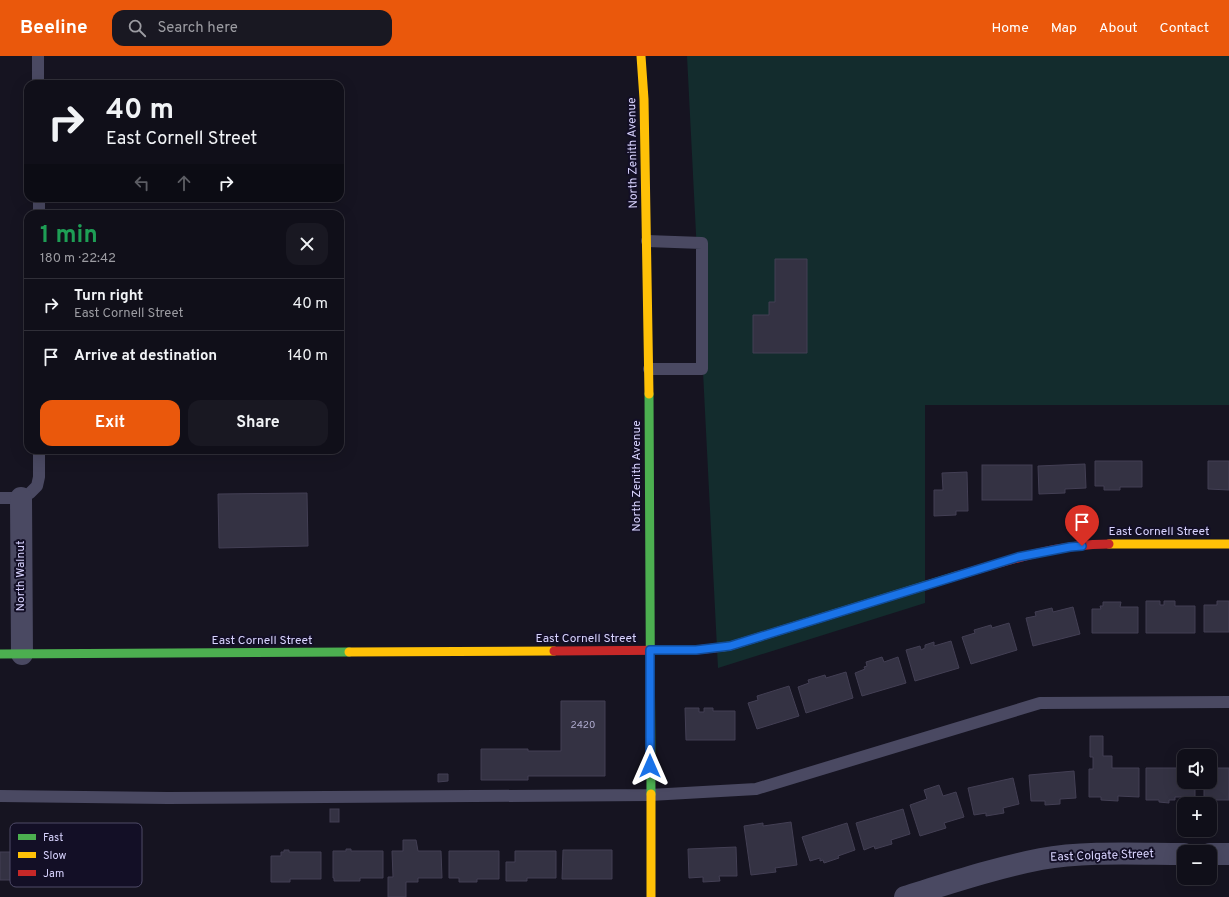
<!DOCTYPE html>
<html lang="en">
<head>
<meta charset="utf-8">
<style>
  body { margin:0; font-family:Overpass,sans-serif; background:#191822; color:#f1f3f6; height:100vh; display:flex; flex-direction:column; font-size:15px; white-space:nowrap }
  * { box-sizing:border-box; margin:0 }
  p { font-size:13px; color:#9c9ca2 }
  .icon { flex:none; width:22px; height:22px; fill:none; stroke:currentColor; stroke-width:2; stroke-linecap:round; stroke-linejoin:round }
  .map { position:relative; flex:1; overflow:hidden }
  .sheet { position:absolute; left:24px; top:154px; width:320px; height:244px; display:flex; flex-direction:column; background:#100f19; border-radius:12px; box-shadow:0 4px 16px #0002,0 0 0 1px #302f38 }
  .sheet>* { flex:none }
  .top-card { position:absolute; left:24px; top:24px; width:320px; height:122px; border-radius:12px; box-shadow:0 4px 16px #0002,0 0 0 1px #302f38; background:#100f19; color:#f1f3f6; overflow:hidden }
  .fabs { position:absolute; left:1177px; top:693px; display:grid; gap:8px }
  .fabs a { display:grid; place-items:center; width:40px; height:40px; border-radius:8px; background:#100f19; box-shadow:0 4px 16px #0002,0 0 0 1px #302f38; font-size:20px }
  .pin { position:absolute; display:grid; place-items:center; width:34px; height:34px; color:#fff; margin:-41px -17px; border-radius:50% 50% 50% 0; rotate:-45deg; box-shadow:0 0 4px #0007 }
  .pin .icon { rotate:45deg }
  .me { position:absolute; width:44px; margin:-22px; rotate:0deg; stroke-linejoin:round; filter:drop-shadow(0 0 3px #0008) }
  .turn { display:flex; align-items:center; gap:14px; height:84px; padding:0 16px; font-size:18px }
  .turn .icon { width:52px; height:52px; stroke-width:2.5 }
  .turn b { display:block; font-size:28px; line-height:34px }
  .lanes { display:flex; align-items:center; height:38px; padding:0 16px; background:#0003; justify-content:center; gap:20px; direction:ltr }
  .lanes .off { opacity:.35 }
  .round { display:grid; place-items:center; flex:none; width:42px; height:42px; border-radius:12px; background:#191822 }
  .head { display:flex; align-items:center; justify-content:space-between; height:68px; padding:0 16px }
  h1 { font-size:24px; font-weight:700; line-height:30px; color:#1e9e55 }
  .action { display:flex; gap:8px; margin-top:auto; padding:8px 16px }
  .action a { flex:1; height:46px; border-radius:12px; background:#ea580c; color:#fff; font-size:16px; font-weight:700; line-height:46px; text-align:center }
  .action a+a { background:#191822; color:#f1f3f6 }
  ul { padding:0; list-style:none }
  li { display:flex; align-items:center; gap:12px; height:52px; padding:0 16px; border-top:1px solid #302f38 }
  li div { flex:1 }
  li b { display:block; font-size:15px }
  li em { font-style:normal }
  header { display:flex; align-items:center; gap:24px; box-sizing:border-box; height:56px; padding:0 20px; background:#ea580c; color:#fff }
  header strong { font-size:19px }
  nav { display:flex; gap:22px; margin-inline-start:auto; font-size:14px }
  .search { width:280px; height:36px; background:#191822; display:flex; align-items:center; gap:10px; box-sizing:border-box; padding:0 14px; border-radius:12px; color:#9c9ca2; font-size:15px }
  .map>svg:first-child { display:block }
</style>
</head>
<body>
<header>
<strong>Beeline</strong>
<div class="search"><svg class="icon" aria-label="search" viewBox="0 0 24 24"><circle cx="10" cy="10" r="6"/><path d="M15 15l6 6"/></svg>Search here</div>
<nav><a>Home</a><a>Map</a><a>About</a><a>Contact</a></nav>
</header>
<div class="map">
<svg width="1229" height="841" viewBox="0 0 1229 841">
  <rect width="100%" height="100%" fill="#161421"/>
  <polygon fill="#132c2d" points="687,0 1229,0 1229,349 925,349 925,547 718,612"/>
  <g fill="#343243" stroke="#433f54">
    <polygon points="775,203 807,203 807,297 753,297 753,259 769,259 769,246 775,246"/>
    <polygon points="1095,405 1142,405 1142,431 1120,431 1120,434 1104,434 1104,430 1095,430"/>
    <polygon points="1208,405 1229,405 1229,434 1208,433"/>
    <polygon points="1085,408 1086,432 1065,433 1065,437 1039,438 1038,410"/>
    <rect x="982" y="409" width="50" height="35"/>
    <polygon points="967,416 968,455 956,455 956,459 934,460 934,434 943,434 942,417"/>
    <polygon points="307,437 308,490 219,492 218,438"/>
    <polygon points="1146,545 1160,545 1160,549 1164,549 1164,545 1175,545 1175,550 1195,550 1195,577 1146,577"/>
    <polygon points="1217,545 1229,545 1229,576 1204,576 1204,549 1217,549"/>
    <polygon points="1103,546 1121,546 1120,551 1138,551 1138,577 1092,577 1092,553 1101,553 1100,550 1103,550"/>
    <polygon points="1073,551 1080,578 1033,590 1026,562 1036,560 1035,556 1052,552 1053,556"/>
    <polygon points="1009,567 1017,594 971,608 962,581 975,577 974,574 991,569 992,572"/>
    <polygon points="951,585 959,612 915,625 906,594 920,590 921,594 925,592 925,589 934,586 934,590"/>
    <polygon points="882,601 884,606 898,601 906,627 862,640 855,617 865,613 864,611 867,610 866,606"/>
    <polygon points="846,616 853,642 806,657 798,631 809,627 808,624 825,619 826,622"/>
    <polygon points="789,630 799,660 757,673 748,647 758,644 757,640"/>
    <polygon points="561,645 605,645 605,720 528,720 528,724 481,724 481,693 528,693 528,695 561,695"/>
    <polygon points="685,652 699,652 699,656 704,656 704,652 713,652 713,655 735,655 735,684 686,684"/>
    <polygon points="1090,680 1103,680 1103,700 1112,700 1112,712 1139,712 1139,741 1118,740 1118,745 1101,744 1101,741 1089,741 1089,713 1093,713 1093,701 1090,701"/>
    <polygon points="1146,712 1184,712 1184,726 1195,726 1195,741 1175,741 1175,744 1169,744 1169,747 1159,746 1159,744 1146,744"/>
    <polygon points="1210,712 1229,712 1229,744 1209,744 1209,741 1204,741 1204,726 1210,726"/>
    <polygon points="1074,715 1076,742 1060,743 1060,748 1045,749 1045,745 1031,745 1029,719"/>
    <polygon points="438,718 448,718 448,725 438,726"/>
    <polygon points="1013,722 1019,748 1003,752 1004,757 986,760 986,757 974,759 968,732"/>
    <polygon points="939,729 943,740 956,736 964,761 944,767 946,772 920,780 910,749 927,743 924,734"/>
    <rect x="330" y="753" width="9" height="13"/>
    <polygon points="903,753 910,778 891,784 892,788 875,793 874,790 864,794 856,767"/>
    <polygon points="791,766 797,809 775,812 776,816 751,819 744,770 763,767 763,770"/>
    <polygon points="847,767 855,794 838,800 839,802 824,807 823,804 820,805 820,802 810,805 802,781"/>
    <polygon points="403,784 416,784 418,795 441,795 442,822 418,822 418,826 406,826 406,841 388,841 388,821 393,821 392,795 403,795"/>
    <polygon points="736,791 737,820 719,820 720,825 703,826 703,821 689,822 688,793"/>
    <polygon points="346,793 351,793 351,795 383,795 383,822 360,822 360,825 334,825 334,822 333,822 333,795 346,795"/>
    <polygon points="284,794 289,794 289,796 321,796 321,823 290,823 290,826 271,826 271,800 281,800 281,796 284,796"/>
    <polygon points="563,794 612,794 612,823 562,823"/>
    <polygon points="449,795 499,795 499,823 477,823 477,826 459,826 459,822 449,822"/>
    <polygon points="515,795 556,795 556,822 527,822 527,825 506,825 506,806 515,806"/>
    <rect x="0" y="796" width="14" height="28"/>
  </g>
  <g fill="none" stroke-linecap="round" stroke-linejoin="round">
    <g stroke="#4a4962" stroke-width="12">
      <polyline points="38,0 38,28"/>
      <polyline points="39,142 39,158"/>
      <polyline points="647,185 702,187 702,313 649,313"/>
      <polyline points="0,442 21,442 30,437 37,430 39,421 39,394"/>
      <polyline points="0,740 168,742 650,739 756,733 1040,647 1229,646"/>
    </g>
    <g stroke="#4a4962" stroke-width="22">
      <polyline points="21,442 22,598"/>
      <polyline points="1210,798 1229,798"/>
      <path d="M905,841C950,827 995,812 1041,803C1085,795 1139,798 1184,798"/>
    </g>
    <g stroke="#4caf50" stroke-width="9">
      <polyline points="649,338 651,738"/>
      <polyline points="723,591 730,590 956,520"/>
      <polyline points="0,598 349,596"/>
    </g>
    <g stroke="#ffc107" stroke-width="9">
      <polyline points="641,0 644,43 649,338"/>
      <polyline points="1109,488 1229,488"/>
      <polyline points="349,596 554,595"/>
      <polyline points="651,738 651,841"/>
    </g>
    <g stroke="#c62828" stroke-width="9">
      <path d="M956,520C1006,505 1057,488 1109,488"/>
      <polyline points="554,595 696,594 723,591"/>
    </g>
  </g>
  <g fill="none" stroke-linecap="round" stroke-linejoin="round">
    <g stroke="#114b97" stroke-width="10">
      <polyline id="route" points="650,710 650,594 696,594 730,590 1018,501 1070,491 1082,490"/>
    </g>
    <use href="#route" stroke="#1a73e8" stroke-width="7"/>
  </g>
  <g text-anchor="middle" dominant-baseline="central" stroke-width="4" stroke-linejoin="round" paint-order="stroke">
    <g font-size="10" fill="#b0acd0">
      <text x="583" y="669">2420</text>
    </g>
    <g font-size="12" fill="#d9d4ff" stroke="#130f26">
      <text transform="translate(633 97) rotate(-91)">North Zenith Avenue</text>
      <text transform="translate(637 420) rotate(-90)">North Zenith Avenue</text>
      <text x="1159" y="476">East Cornell Street</text>
      <text transform="translate(21 520) rotate(-90)">North Walnut</text>
      <text x="586" y="583">East Cornell Street</text>
      <text x="262" y="585">East Cornell Street</text>
      <text transform="translate(1102 800) rotate(-2)">East Colgate Street</text>
    </g>
  </g>
  <rect x="10" y="767" width="132" height="64" rx="6" fill="#130f26" stroke="#4e4a67" stroke-width="1"/>
  <rect x="18" y="778" width="18" height="6" fill="#4caf50"/>
  <rect x="18" y="796" width="18" height="6" fill="#ffc107"/>
  <rect x="18" y="814" width="18" height="6" fill="#c62828"/>
  <g font-size="11" fill="#d9d4ff">
    <text x="43" y="785">Fast</text>
    <text x="43" y="803">Slow</text>
    <text x="43" y="821">Jam</text>
  </g>
</svg>
<div class="fabs">
<a><svg class="icon" aria-label="sound" viewBox="0 0 24 24"><path d="M4 9h4l5-4v14l-5-4H4zM17 9q2 3 0 6"/></svg></a>
<a>+</a>
<a>−</a>
</div>
<div class="pin" style="left:1082px;top:490px;background:#d93025"><svg class="icon" aria-label="arrive" viewBox="0 0 24 24"><path d="M6 21V4h12l-3 4 3 4H6"/></svg></div>
<svg class="me" style="left:650px;top:710px" viewBox="-20 -20 40 40"><path d="M0-17L14 15 0 8-14 15z" fill="#1a73e8" stroke="#fff" stroke-width="4"/></svg>
<div class="top-card">
<div class="turn"><svg class="icon" aria-label="right" viewBox="0 0 24 24"><path d="M7 20v-9h11M14 6l5 5-5 5"/></svg><div><b>40 m</b>East Cornell Street</div></div>
<div class="lanes"><svg class="icon off" aria-label="left" viewBox="0 0 24 24"><path d="M17 20v-9H6M10 6l-5 5 5 5"/></svg><svg class="icon off" aria-label="ahead" viewBox="0 0 24 24"><path d="M12 20V5M6 11l6-6 6 6"/></svg><svg class="icon" aria-label="right" viewBox="0 0 24 24"><path d="M7 20v-9h11M14 6l5 5-5 5"/></svg></div>
</div>
<section class="sheet">
<div class="head"><div><h1>1 min</h1><p>180 m · 22:42</p></div><a class="round"><svg class="icon" aria-label="close" viewBox="0 0 24 24"><path d="M6 6l12 12M18 6L6 18"/></svg></a></div>
<ul>
<li><svg class="icon" aria-label="right" viewBox="0 0 24 24"><path d="M7 20v-9h11M14 6l5 5-5 5"/></svg><div><b>Turn right</b><p>East Cornell Street</p></div><em>40 m</em></li>
<li><svg class="icon" aria-label="arrive" viewBox="0 0 24 24"><path d="M6 21V4h12l-3 4 3 4H6"/></svg><div><b>Arrive at destination</b></div><em>140 m</em></li>
</ul>
<div class="action"><a>Exit</a><a>Share</a></div>
</section>
</div>
</body>
</html>
